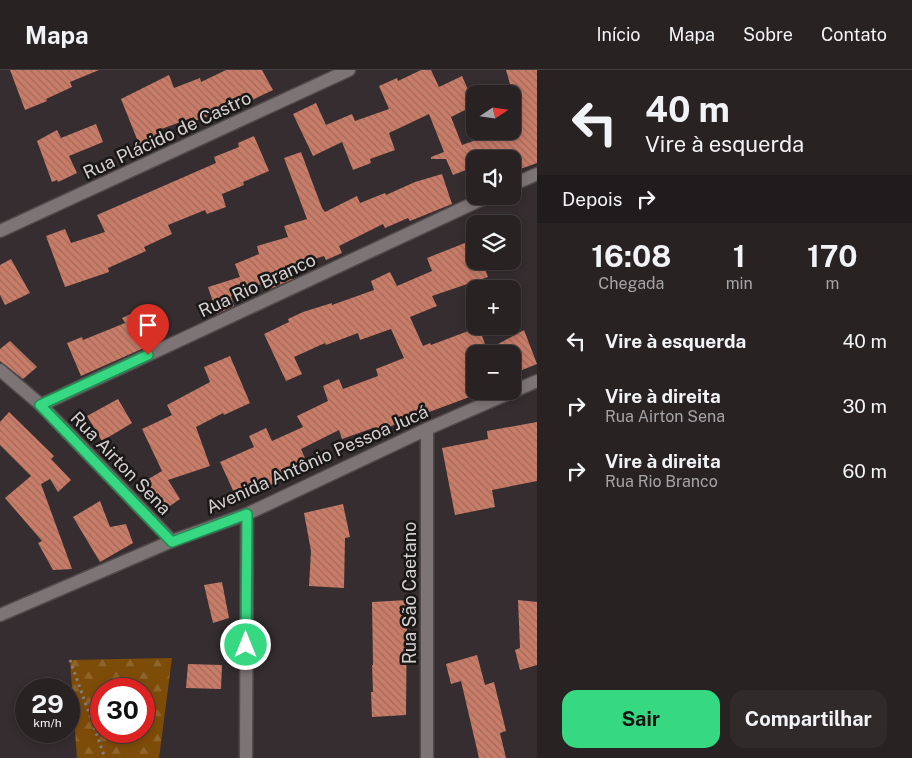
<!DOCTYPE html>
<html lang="pt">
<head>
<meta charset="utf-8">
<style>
  body { margin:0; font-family:"Public Sans",sans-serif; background:#302a2b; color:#f1f3f6; height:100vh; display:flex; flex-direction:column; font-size:19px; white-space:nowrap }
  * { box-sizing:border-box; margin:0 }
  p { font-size:16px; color:#a5a4a6 }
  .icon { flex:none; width:28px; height:28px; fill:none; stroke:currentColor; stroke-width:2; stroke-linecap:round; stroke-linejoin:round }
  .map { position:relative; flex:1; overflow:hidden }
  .panel { display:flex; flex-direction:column; background:#282223; width:375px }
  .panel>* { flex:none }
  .banner { background:#282223; color:#f1f3f6; overflow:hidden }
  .needle { width:32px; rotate:77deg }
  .controls { position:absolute; left:466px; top:15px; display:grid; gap:10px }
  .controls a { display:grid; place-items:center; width:55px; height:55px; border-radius:10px; background:#282223; box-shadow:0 2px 8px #0003,0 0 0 1px #443f41; font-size:25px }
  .speed { position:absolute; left:15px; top:608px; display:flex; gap:10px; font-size:25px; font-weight:700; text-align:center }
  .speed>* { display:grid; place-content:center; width:65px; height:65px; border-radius:50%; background:#282223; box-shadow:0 2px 8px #0003,0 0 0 1px #443f41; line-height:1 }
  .speed small { font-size:12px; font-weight:400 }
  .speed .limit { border:8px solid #d22; background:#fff; color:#111 }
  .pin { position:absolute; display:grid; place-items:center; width:42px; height:42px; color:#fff; margin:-51px -21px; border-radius:50% 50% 50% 0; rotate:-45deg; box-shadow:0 0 5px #0007 }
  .pin .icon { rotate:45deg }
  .me { position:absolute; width:55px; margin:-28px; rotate:0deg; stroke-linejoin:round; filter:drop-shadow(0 0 4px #0008) }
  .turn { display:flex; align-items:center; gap:18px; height:105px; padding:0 25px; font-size:22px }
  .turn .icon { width:65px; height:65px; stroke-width:2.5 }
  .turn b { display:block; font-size:35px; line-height:42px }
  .then { display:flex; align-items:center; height:48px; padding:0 25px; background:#0003; gap:10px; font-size:19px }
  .eta { display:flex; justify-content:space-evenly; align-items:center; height:85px; text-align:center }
  .eta b { font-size:30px; font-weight:700; line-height:35px }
  .primary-button { display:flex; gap:10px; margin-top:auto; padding:10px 25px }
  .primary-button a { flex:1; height:58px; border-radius:15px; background:#36d881; color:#111; font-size:20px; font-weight:700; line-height:58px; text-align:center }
  .primary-button a+a { background:#302a2b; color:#f1f3f6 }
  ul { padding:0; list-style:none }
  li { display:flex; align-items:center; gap:15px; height:65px; padding:0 25px }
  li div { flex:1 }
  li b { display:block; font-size:19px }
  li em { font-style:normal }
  header { display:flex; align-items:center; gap:30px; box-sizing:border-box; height:70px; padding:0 25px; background:#282223; border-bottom:1px solid #443f41 }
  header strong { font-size:24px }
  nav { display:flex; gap:28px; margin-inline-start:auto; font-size:18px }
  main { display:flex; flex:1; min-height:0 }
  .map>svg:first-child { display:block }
</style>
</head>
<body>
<header>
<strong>Mapa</strong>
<nav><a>Início</a><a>Mapa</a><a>Sobre</a><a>Contato</a></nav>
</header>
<main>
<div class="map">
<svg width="537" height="688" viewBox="0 0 537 688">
  <defs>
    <pattern id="forest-firs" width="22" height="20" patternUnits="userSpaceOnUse" patternTransform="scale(1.25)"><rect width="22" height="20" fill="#7e4c09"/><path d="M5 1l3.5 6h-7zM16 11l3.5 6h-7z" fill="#8f652c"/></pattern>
    <pattern id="building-back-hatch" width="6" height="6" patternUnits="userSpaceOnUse" patternTransform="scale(1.25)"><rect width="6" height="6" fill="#c97d69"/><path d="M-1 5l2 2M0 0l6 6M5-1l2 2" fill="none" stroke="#a06a5c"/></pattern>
  </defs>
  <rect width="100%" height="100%" fill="#352d2f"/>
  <path fill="url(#forest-firs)" fill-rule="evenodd" d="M172,588L159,688H77L70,590ZM101,619H144V661H101Z"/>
  <g fill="url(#building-back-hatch)">
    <polygon points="10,0 99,0 70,12 72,17 46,29 47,31 25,40"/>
    <polygon points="226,0 262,0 273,20 223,44 222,41 195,51 194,47 156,61 158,66 139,74 121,29 169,5 174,18 200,8 201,12"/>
    <polygon points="421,0 431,0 439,17 462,6 475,35 451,47 462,75 501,61 512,61 512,21 506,0 537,0 537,93 512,102 512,89 467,89 471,98 453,105 446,89 431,89 431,87 444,82 429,44 389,63 395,80 370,89 371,93 353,100 342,72 313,86 293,44 316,33 326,55 352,44 355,51 389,39 379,16 397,8 398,11"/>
    <polygon points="96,54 103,72 69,86 77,103 58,112 57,110 52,112 37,71 57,60 61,68"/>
    <polygon points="254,66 269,101 243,112 244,115 222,124 226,137 207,144 205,140 168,155 172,164 144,177 146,181 108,198 109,202 65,217 46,166 65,159 71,173 105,162 97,145 216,93 214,87 239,77 238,73"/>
    <polygon points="301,82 322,138 325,142 357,126 360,133 385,123 386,125 415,112 442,104 452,134 410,151 408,148 385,158 383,154 339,176 342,183 326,190 324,186 289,197 293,209 270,219 267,212 231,226 234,236 217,244 208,217 240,207 235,194 259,184 257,176 288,167 284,156 307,149 284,88"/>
    <polygon points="475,169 475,191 482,191 488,207 432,226 437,236 410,247 423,276 430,273 431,275 479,257 487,280 524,260 537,294 512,304 512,284 475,284 475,325 375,362 373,358 342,369 339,360 301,379 308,395 286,405 287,408 237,429 220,392 254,377 249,366 266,358 272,371 303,357 297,346 328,331 323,316 339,309 343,319 378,306 376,299 404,288 391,259 360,270 358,263 326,275 325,273 294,287 302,304 286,311 264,264 289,252 288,249 303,242 332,233 332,235 374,220 371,211 390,202 397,216 432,201 427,188"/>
    <polygon points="11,189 30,223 5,235 0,225 0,195"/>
    <polygon points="140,240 155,273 81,306 67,273 82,267 83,270 125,253 122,248"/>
    <polygon points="10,271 37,297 23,309 0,291 0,279"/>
    <polygon points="230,286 250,333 224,345 223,343 196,357 210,396 168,410 180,429 160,443 140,414 162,401 142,359 172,345 167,335 210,312 204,297"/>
    <polygon points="118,329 132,353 102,371 87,346"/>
    <polygon points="9,342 54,386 51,389 71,410 58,422 50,409 41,414 72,499 53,500 38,473 42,471 5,428 31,406 0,375 0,352"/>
    <polygon points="537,352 537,411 492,420 495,437 455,445 442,378 488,369 487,361"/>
    <polygon points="100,431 110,457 126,454 133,473 100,492 73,447"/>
    <polygon points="343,434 350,467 345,468 344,518 309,516 311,481 304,443"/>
    <polygon points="222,512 229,548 213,553 204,515"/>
    <polygon points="407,530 406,645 372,647 371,622 373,622 372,595 373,595 372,532"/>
    <polygon points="518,530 537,532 537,595 520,600 515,580 520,578"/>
    <polygon points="477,585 485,615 494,612 506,661 500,663 506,688 479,688 461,611 451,614 446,594"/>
    <polygon points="188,594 222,595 221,619 186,618"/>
  </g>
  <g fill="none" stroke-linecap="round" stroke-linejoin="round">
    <g stroke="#514a4b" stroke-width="15">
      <g id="minor">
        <polyline points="512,115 537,104"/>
        <polyline points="0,161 349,0"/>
        <polyline points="0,300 41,335 172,471"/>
        <polyline points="41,335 489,126"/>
        <polyline points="427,359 427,688"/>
        <polyline points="246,688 247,444"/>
      </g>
    </g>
    <g stroke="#514a4b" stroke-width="15">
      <polyline id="tertiary" points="0,545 172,471 247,444 427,359 537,311"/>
    </g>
    <polyline stroke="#857f80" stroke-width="3" stroke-dasharray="2.5 4" stroke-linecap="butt" points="70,590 105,688"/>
    <use href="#minor" stroke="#7d7475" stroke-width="12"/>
    <use href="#tertiary" stroke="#7d7475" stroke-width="12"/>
  </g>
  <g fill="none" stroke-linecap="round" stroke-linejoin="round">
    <g stroke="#238c54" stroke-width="12">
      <polyline id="route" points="148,285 40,335 172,472 247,444 246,575"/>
    </g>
    <use href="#route" stroke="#36d881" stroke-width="9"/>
  </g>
  <g text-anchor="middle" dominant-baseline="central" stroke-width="5" stroke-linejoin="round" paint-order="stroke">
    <g font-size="18" fill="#d5d0d1" stroke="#1a1717">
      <text transform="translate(167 65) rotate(-25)">Rua Plácido de Castro</text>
      <text transform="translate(257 215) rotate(-25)">Rua Rio Branco</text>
      <text transform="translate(317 389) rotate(-24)">Avenida Antônio Pessoa Jucá</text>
      <text transform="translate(121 393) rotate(46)">Rua Airton Sena</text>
      <text transform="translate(409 523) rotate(-90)">Rua São Caetano</text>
    </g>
  </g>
</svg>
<div class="controls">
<a><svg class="needle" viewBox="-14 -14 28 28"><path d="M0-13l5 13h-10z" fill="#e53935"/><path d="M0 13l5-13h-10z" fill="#a5a4a6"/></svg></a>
<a><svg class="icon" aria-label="sound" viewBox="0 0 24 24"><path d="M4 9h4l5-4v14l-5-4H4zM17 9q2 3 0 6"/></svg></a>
<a><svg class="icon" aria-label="layers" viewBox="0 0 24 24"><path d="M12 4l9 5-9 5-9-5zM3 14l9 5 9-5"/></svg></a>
<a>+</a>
<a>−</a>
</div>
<div class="speed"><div>29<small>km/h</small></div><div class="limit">30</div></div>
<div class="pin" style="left:148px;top:285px;background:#d93025"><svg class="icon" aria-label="arrive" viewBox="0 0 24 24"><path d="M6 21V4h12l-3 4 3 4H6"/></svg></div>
<svg class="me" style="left:246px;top:575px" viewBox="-20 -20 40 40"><circle r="17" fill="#36d881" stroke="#fff" stroke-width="3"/><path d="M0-11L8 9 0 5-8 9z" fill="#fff"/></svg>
</div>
<section class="panel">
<div class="banner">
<div class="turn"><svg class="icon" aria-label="left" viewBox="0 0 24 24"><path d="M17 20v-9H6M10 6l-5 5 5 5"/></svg><div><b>40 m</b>Vire à esquerda</div></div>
<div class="then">Depois<svg class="icon" aria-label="right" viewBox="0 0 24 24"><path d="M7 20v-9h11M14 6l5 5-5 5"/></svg></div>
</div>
<div class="eta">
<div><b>16:08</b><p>Chegada</p></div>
<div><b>1</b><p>min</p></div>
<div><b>170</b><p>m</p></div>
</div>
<ul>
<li><svg class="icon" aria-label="left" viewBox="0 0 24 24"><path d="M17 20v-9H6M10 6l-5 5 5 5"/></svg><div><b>Vire à esquerda</b></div><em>40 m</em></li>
<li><svg class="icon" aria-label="right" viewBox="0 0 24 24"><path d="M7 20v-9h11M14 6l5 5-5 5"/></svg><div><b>Vire à direita</b><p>Rua Airton Sena</p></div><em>30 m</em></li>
<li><svg class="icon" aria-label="right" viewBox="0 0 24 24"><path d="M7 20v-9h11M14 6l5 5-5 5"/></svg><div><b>Vire à direita</b><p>Rua Rio Branco</p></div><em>60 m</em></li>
</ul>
<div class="primary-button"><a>Sair</a><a>Compartilhar</a></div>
</section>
</main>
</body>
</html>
